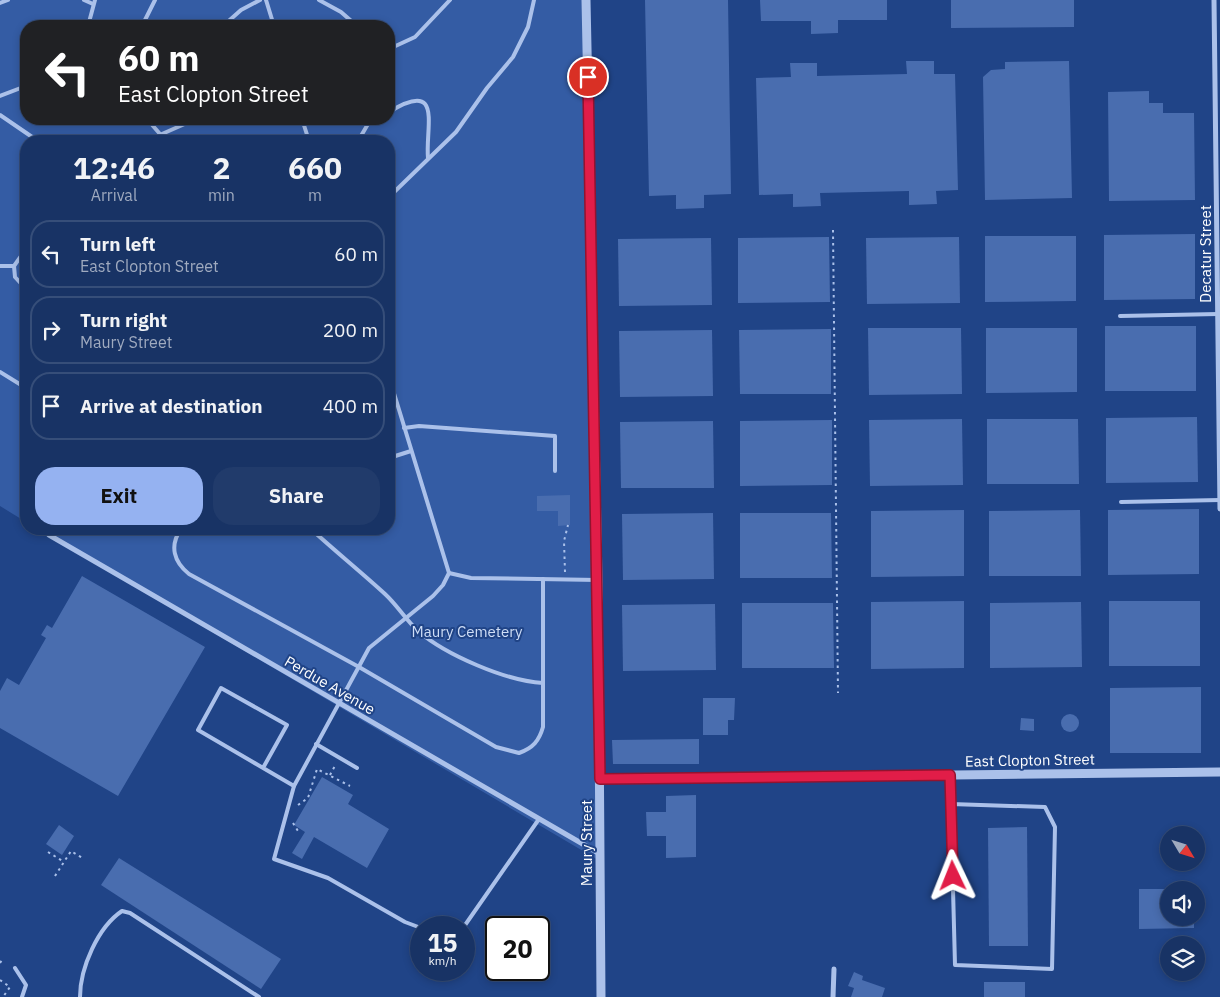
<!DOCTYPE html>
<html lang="en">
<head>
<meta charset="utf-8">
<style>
  body { margin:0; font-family:"IBM Plex Sans",sans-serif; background:#213b6b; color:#f1f3f6; height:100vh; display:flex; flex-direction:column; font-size:19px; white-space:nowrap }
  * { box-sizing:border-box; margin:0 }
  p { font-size:16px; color:#9faabf }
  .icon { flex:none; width:28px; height:28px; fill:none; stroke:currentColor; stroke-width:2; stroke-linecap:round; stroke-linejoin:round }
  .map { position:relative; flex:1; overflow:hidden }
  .sheet { position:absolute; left:20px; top:135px; width:375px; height:400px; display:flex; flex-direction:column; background:#183365; border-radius:20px; box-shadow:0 2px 8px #0003,0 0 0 1px #364e79 }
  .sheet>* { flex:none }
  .hud { position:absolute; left:20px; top:20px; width:375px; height:105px; border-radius:20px; box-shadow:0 2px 8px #0003,0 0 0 1px #364e79; background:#202124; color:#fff; overflow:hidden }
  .needle { width:32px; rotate:128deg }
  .tools { position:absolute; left:1160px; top:826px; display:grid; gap:10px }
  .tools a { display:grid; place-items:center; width:45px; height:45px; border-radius:50%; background:#183365; box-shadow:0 2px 8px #0003,0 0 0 1px #364e79; font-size:25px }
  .speed { position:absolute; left:410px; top:916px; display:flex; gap:10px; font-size:25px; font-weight:700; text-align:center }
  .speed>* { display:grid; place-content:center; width:65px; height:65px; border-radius:50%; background:#183365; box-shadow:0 2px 8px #0003,0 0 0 1px #364e79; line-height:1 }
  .speed small { font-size:12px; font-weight:400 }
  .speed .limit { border:2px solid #111; border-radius:8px; background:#fff; color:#111 }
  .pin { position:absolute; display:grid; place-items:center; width:42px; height:42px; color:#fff; margin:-21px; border:2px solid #fff; border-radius:50%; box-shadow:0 1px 5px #0007 }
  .me { position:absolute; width:55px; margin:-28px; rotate:358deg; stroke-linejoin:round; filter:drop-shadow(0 0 4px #0008) }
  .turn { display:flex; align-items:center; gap:18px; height:105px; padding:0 15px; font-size:22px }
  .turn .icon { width:65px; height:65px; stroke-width:2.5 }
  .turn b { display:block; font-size:35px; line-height:42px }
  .eta { display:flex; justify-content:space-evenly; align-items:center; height:85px; text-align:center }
  .eta b { font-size:30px; font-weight:700; line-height:35px }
  .primary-button { display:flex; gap:10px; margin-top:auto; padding:10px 15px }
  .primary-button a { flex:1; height:58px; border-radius:20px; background:#95b2f1; color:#111; font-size:20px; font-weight:700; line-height:58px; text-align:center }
  .primary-button a+a { background:#213b6b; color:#f1f3f6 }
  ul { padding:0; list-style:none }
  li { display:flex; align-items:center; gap:15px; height:68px; margin:0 10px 8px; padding:0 5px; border:2px solid #364e79; border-radius:20px }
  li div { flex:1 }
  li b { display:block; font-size:19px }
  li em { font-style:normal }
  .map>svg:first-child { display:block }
</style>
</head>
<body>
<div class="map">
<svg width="1220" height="997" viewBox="0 0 1220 997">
  <rect width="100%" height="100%" fill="#204487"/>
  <path fill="#345ca4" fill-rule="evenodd" d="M0,0H586L600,861L38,529H389V141H26V522L0,506ZM26,26H389V119H26Z"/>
  <g fill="#496daf">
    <polygon points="645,0 728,0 731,194 704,195 704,208 676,209 676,195 649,196"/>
    <polygon points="760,0 887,0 887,20 838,20 838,33 811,34 811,21 761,21"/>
    <polygon points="951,0 1074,0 1074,27 951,28"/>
    <polygon points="906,61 934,61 934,74 955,74 958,190 936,191 937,204 909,205 909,191 820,193 821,206 793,207 793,194 759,195 756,78 791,77 790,63 817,63 817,76 907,74"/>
    <polygon points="1069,61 1072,198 985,200 983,77 991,70 1005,69 1005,62"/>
    <polygon points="1149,91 1149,103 1163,103 1163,113 1194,113 1195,200 1109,201 1108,92"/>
    <polygon points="1195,234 1195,299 1104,300 1104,235"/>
    <polygon points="985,236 1076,236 1076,301 985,302"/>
    <polygon points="829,237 830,302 738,303 738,238"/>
    <polygon points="959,237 960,303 867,304 866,238"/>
    <polygon points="711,238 712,305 619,306 618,239"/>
    <rect x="1105" y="326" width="91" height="65"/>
    <polygon points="868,328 961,328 962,394 869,395"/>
    <polygon points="986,328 1077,328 1077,392 986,393"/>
    <polygon points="831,329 831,394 740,394 739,330"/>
    <polygon points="712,330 713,396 620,397 619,331"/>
    <polygon points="1197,417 1198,482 1106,483 1106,418"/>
    <polygon points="962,419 963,485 870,486 869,420"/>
    <polygon points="987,419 1078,419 1079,484 987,484"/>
    <polygon points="832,420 832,485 740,486 740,421"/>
    <polygon points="713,421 714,488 621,488 620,422"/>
    <polygon points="570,495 570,525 558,526 558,511 537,511 537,496"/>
    <polygon points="1199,509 1199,574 1108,575 1108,510"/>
    <polygon points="964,510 964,576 871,577 871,511"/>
    <polygon points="1080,510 1081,576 989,576 989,511"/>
    <polygon points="713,513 714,579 623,580 622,514"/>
    <polygon points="740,513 831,513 832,578 740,578"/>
    <polygon points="82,576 205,647 118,796 0,728 0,691 7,678 19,685 46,638 41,635 47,625 52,628"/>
    <polygon points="964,601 964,668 871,669 871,602"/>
    <rect x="1109" y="601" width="91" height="65"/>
    <polygon points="1081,602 1082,667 990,668 990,603"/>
    <polygon points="742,603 833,603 834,668 742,668"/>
    <polygon points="715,604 716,670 623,671 622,605"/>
    <polygon points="1201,687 1201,753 1110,753 1110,688"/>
    <polygon points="703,698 735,698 734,720 728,720 728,735 703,735"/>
    <circle cx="1070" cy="723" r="9"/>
    <polygon points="1021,718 1034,719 1034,731 1020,730"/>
    <polygon points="699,739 699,764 613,764 612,740"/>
    <polygon points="322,777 353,795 348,804 389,829 367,868 314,837 302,859 292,853 305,832 294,825"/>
    <polygon points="696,795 696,857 666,858 666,836 647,836 646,812 666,812 666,796"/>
    <polygon points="59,825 74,836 62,855 46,844"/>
    <polygon points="1027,827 1028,946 989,946 988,828"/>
    <polygon points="119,858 281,959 261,989 101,885"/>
    <polygon points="1139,889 1169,889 1169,918 1194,918 1194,928 1139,929"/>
    <polygon points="854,972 863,976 862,980 885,988 882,997 851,997 854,988 848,986"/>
    <rect x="984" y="982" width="41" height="15"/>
  </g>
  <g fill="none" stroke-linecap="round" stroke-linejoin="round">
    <g stroke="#abc1ea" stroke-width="2" stroke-dasharray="2.5 4" stroke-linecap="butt">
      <polyline points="833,230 838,693"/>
      <polyline points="565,572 564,541 568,525"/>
      <polyline points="330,775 336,764"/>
      <polyline points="298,805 308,798 317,769 350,786"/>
      <polyline points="293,823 298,831"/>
      <polyline points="48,852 64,862"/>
      <polyline points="55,876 71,851 84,859"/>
      <polyline points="0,963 2,960"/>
      <polyline points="0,980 10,987 3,997"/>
    </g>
    <g stroke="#abc1ea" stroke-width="4">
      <polyline points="84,0 93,4"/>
      <polyline points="266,0 274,26"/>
      <polyline points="319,0 341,12 357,26"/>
      <polyline points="0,3 8,0"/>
      <polyline points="88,26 95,0"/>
      <polyline points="142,26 155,0"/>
      <polyline points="223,26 241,10 260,0"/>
      <polyline points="389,49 415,37 450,0"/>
      <polyline points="0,96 26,86"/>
      <path d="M389,112C444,78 425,128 428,158"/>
      <polyline points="0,115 38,141"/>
      <polyline points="147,119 160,134"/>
      <polyline points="302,119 309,141"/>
      <polyline points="146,141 196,119"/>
      <polyline points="358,141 368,124 377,119"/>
      <polyline points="389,197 456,132 487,88 513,57 528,27 534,0"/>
      <polyline points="0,266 14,266 15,277 26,289"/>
      <polyline points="14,266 26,249"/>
      <polyline points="1120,316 1218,314"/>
      <polyline points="0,372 26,388"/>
      <polyline points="404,428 419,426 555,436 555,471"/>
      <polyline points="389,458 411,451"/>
      <polyline points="1121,502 1220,500"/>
      <path d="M181,529C169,546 174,562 189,574L359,667L496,747L519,753C533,748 539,741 543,727V579"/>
      <path d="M311,529C335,551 361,572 385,594C397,605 406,620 418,631C446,655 506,681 543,683"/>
      <polyline points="449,573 471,578 598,580"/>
      <polyline points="316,744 357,768"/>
      <polyline points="263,768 287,725 221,688 198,730 294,786 369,648 433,596 443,585 449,573 389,377"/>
      <polyline points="950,775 955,965 1052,969 1055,827 1045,807 951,804"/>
      <polyline points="294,786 274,859 328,878 405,922 421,928"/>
      <polyline points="463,928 539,819"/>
      <polyline points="15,968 26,985 22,997"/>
      <path d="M80,997C80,968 98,927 122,911L130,913L259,997"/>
    </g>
    <g stroke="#abc1ea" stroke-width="5">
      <polyline points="1214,0 1220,509"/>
      <polyline points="49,535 600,854"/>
      <polyline points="833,997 834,969"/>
    </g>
    <g stroke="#abc1ea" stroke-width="9">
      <polyline points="586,0 598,580 601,997"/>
      <polyline points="600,779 1220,772"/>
    </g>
  </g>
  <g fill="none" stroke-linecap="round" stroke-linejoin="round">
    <g stroke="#92132f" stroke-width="12">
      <polyline id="route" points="588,77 600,779 950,775 953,876"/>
    </g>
    <use href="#route" stroke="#e11d48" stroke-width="9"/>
  </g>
  <g text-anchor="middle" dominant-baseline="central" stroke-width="4" stroke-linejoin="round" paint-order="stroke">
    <g font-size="15" fill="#fff" stroke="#204487">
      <text transform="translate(1205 254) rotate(-90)">Decatur Street</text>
      <text transform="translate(330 685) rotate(30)">Perdue Avenue</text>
      <text transform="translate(1030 760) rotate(-1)">East Clopton Street</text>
      <text transform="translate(586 843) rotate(-90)">Maury Street</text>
    </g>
    <g font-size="15" fill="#cfdef7" stroke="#204487">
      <text x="467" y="631">Maury Cemetery</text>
    </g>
  </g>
</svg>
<div class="tools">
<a><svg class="needle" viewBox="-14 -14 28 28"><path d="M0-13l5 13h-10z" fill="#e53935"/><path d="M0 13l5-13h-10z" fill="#9faabf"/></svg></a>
<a><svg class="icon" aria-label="sound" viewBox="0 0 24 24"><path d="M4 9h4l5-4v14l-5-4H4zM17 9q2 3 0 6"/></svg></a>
<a><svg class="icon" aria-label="layers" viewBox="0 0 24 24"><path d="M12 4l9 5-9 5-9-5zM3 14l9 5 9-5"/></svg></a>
</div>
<div class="speed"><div>15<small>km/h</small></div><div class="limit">20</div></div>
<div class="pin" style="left:588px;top:77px;background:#d93025"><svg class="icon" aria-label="arrive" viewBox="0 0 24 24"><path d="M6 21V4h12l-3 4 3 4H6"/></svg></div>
<svg class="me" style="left:953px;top:876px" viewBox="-20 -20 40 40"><path d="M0-17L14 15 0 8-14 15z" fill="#e11d48" stroke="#fff" stroke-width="4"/></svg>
<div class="hud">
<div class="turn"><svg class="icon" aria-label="left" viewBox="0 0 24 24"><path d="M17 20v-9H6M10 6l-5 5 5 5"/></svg><div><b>60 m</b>East Clopton Street</div></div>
</div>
<section class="sheet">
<div class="eta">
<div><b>12:46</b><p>Arrival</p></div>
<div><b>2</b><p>min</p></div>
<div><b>660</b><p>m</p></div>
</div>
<ul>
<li><svg class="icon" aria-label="left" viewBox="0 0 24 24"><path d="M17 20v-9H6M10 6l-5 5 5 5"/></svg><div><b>Turn left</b><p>East Clopton Street</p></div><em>60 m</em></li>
<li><svg class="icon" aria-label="right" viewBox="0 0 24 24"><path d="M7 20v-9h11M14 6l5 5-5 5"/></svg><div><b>Turn right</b><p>Maury Street</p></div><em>200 m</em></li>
<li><svg class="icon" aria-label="arrive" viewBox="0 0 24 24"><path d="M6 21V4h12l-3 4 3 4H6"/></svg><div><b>Arrive at destination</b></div><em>400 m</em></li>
</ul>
<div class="primary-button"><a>Exit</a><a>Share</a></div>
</section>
</div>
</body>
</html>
